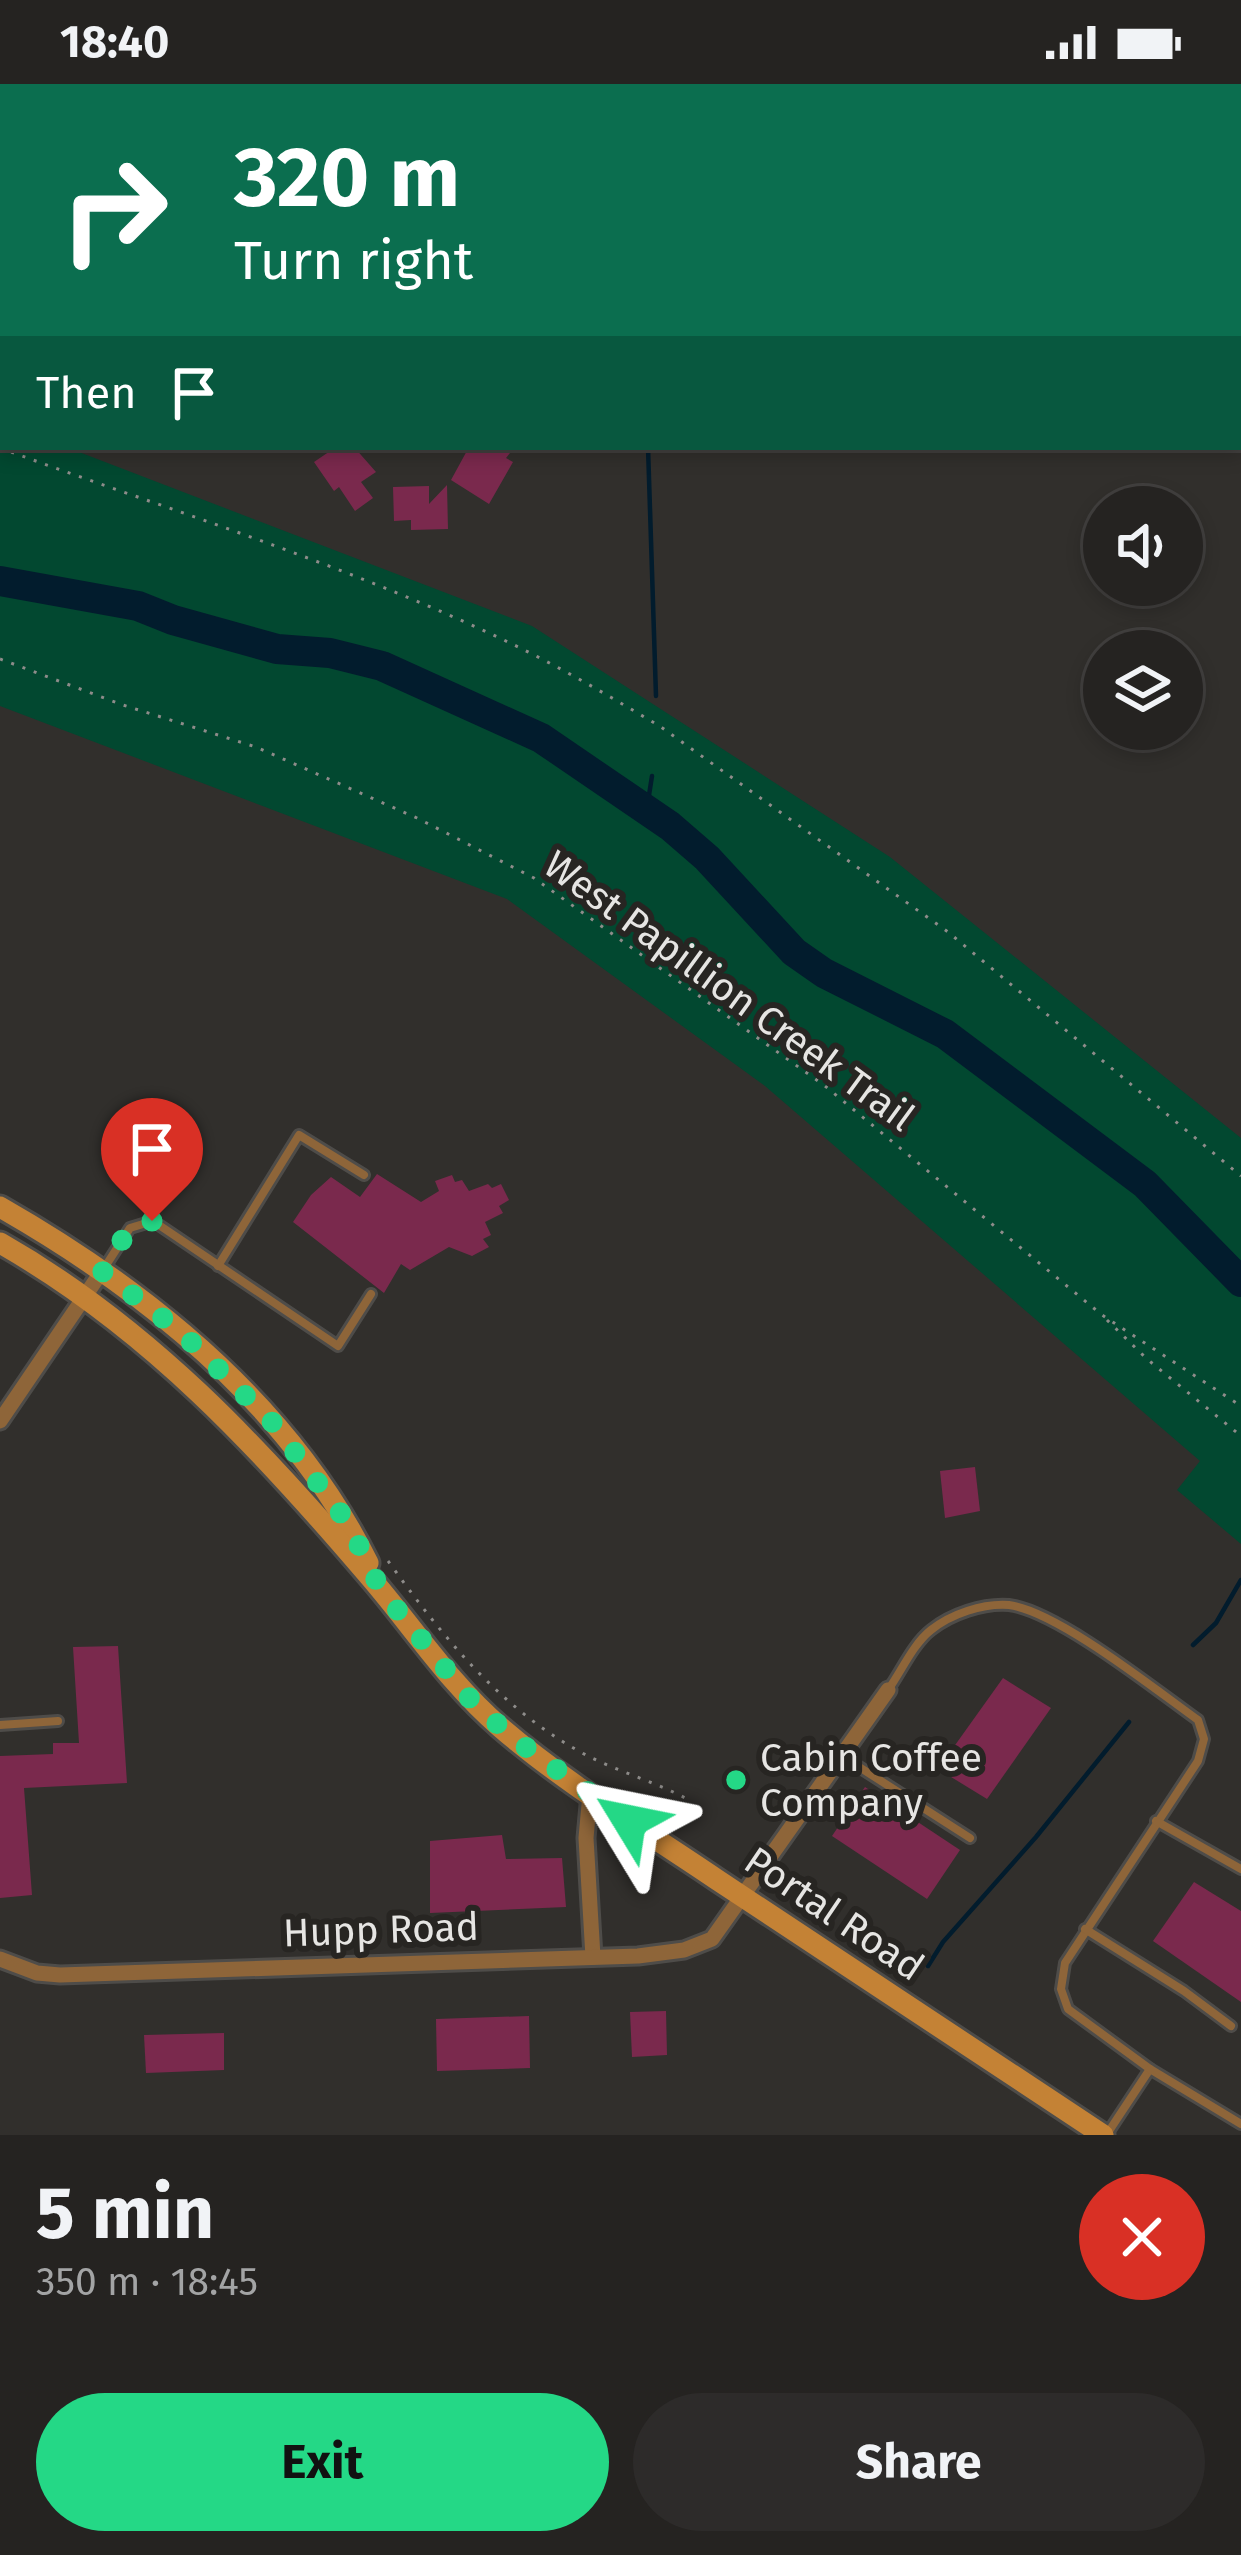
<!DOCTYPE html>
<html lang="en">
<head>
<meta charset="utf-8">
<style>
  body { margin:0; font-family:"Fira Sans",sans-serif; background:#2d2b2a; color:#f1f3f6; height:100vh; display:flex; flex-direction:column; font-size:45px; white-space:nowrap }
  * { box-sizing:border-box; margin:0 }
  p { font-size:39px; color:#a3a4a5 }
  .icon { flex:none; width:66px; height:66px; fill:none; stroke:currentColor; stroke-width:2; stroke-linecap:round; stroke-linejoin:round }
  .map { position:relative; height:2051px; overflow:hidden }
  .sheet { display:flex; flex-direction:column; background:#252321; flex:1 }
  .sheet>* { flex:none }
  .guide { position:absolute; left:0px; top:0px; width:1242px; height:366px; box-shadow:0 6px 18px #0003,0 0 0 3px #42403f; background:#0b6e4f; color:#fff; overflow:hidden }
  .buttons { position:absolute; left:1083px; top:402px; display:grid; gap:24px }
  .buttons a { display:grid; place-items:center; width:120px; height:120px; border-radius:50%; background:#252321; box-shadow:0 6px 18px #0003,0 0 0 3px #42403f; font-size:60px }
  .pin { position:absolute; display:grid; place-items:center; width:102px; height:102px; color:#fff; margin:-123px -51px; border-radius:50% 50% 50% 0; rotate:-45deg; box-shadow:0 0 12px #0007 }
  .pin .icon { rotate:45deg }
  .me { position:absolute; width:132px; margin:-66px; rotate:305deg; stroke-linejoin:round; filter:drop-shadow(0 0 9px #0008) }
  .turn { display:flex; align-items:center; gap:42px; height:252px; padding:0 36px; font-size:54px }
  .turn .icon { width:156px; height:156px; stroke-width:2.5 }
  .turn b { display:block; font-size:84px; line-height:102px }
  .then { display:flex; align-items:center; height:114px; padding:0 36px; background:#0003; gap:24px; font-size:45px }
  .round { display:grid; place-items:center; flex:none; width:126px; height:126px; border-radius:63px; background:#2d2b2a }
  .headline { display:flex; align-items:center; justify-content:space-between; height:204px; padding:0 36px }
  h1 { font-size:72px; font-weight:700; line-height:90px }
  .button { display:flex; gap:24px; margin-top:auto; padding:24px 36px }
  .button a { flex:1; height:138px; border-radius:72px; background:#24d886; color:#111; font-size:48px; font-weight:700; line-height:138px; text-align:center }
  .button a+a { background:#2d2b2a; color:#f1f3f6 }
  .status { display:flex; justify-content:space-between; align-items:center; height:84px; padding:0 60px; background:#252321; direction:ltr }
  .status svg { height:33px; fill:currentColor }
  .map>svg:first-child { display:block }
</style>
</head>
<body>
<div class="status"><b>18:40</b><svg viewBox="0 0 49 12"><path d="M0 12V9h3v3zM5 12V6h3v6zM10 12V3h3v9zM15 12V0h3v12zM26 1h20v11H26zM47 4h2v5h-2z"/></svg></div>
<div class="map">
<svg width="1241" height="2051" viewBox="0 0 1241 2051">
  <rect width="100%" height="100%" fill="#312f2c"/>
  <polygon fill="#024830" points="0,338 3,363 66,363 532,542 890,773 1241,1054 1241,1460 1177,1406 1200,1377 765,1002 507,815 0,622"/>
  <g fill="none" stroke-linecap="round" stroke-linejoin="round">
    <g stroke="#021c2d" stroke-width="4.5">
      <polyline points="648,363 656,612"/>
      <polyline points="647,724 652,692"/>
      <polyline points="1193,1561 1216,1539 1241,1496"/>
      <polyline points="928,1882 943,1858 1036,1753 1129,1638"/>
    </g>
    <polyline stroke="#021c2d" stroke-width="30" points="0,497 138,522 173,536 277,565 330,569 382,582 541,654 670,742 707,774 794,868 824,889 945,950 1145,1100 1241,1198"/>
  </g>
  <g fill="#7a294d">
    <polygon points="336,363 354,363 376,388 361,398 373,414 355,427 339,403 334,407 314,378"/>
    <polygon points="469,363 499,363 510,369 506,374 513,378 489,420 451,396"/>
    <polygon points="447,401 448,445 411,446 411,436 394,437 393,403 429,402 429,420"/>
    <polygon points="377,1090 421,1118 439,1107 435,1097 452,1091 455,1098 462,1096 469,1107 488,1100 492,1104 501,1100 509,1116 499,1122 503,1129 485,1138 491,1151 483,1155 489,1163 472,1172 449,1163 410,1186 401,1180 384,1209 293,1138 311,1111 331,1093 360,1113"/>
    <polygon points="975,1383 980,1427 945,1434 940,1387"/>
    <polygon points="118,1562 127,1699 24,1704 32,1811 0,1814 0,1672 53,1670 53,1659 79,1659 73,1563"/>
    <polygon points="1003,1594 1051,1624 987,1715 938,1685"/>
    <polygon points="865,1703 960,1766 927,1815 832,1752"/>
    <polygon points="502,1751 506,1775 562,1774 566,1823 430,1829 430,1757"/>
    <polygon points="1194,1798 1241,1827 1241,1918 1153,1857"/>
    <polygon points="666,1927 667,1971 632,1973 630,1928"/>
    <polygon points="529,1932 530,1984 437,1987 436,1935"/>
    <polygon points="224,1949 224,1986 146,1989 144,1951"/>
  </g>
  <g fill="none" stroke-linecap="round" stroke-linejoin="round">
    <g stroke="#4e4c49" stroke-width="14">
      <g id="lane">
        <polyline points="218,1182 299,1051 364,1091"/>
        <polyline points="103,1186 130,1144 153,1137 338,1262 371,1210"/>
        <path d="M888,1606C901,1588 913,1560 931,1546C951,1530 983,1519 1009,1521C1057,1527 1156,1606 1198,1636L1204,1655L1198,1677L1065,1879L1061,1905L1068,1925L1150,1985L1107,2050"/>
        <polyline points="0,1641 58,1637"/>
        <polyline points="842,1672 970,1754"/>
        <polyline points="1156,1737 1241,1785"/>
        <polyline points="1085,1845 1184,1907 1231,1942"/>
        <polyline points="1150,1985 1241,2040"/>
      </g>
    </g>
    <g stroke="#4e4c49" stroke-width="21">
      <g id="street">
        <polyline points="84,0 88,3"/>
        <polyline points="426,0 426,3"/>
        <polyline points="0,1337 102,1187"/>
        <polyline points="590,1710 586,1754 593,1873"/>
        <polyline points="0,1875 37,1889 60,1891 638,1872 684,1866 712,1855 888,1606"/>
      </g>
    </g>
    <g stroke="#4e4c49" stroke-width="27">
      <g id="secondary">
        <path d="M0,1123C149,1208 291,1323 368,1479"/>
        <path d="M0,1159C148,1243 260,1364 369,1492C413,1543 449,1599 500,1643C566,1700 644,1746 716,1795C845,1880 974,1965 1103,2051"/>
      </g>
    </g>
    <g stroke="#8e8c8a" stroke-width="3" stroke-dasharray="3 9" stroke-linecap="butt">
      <path d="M0,364C169,426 345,480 508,558C560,583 611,613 661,643L948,848L1241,1092"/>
      <polyline points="0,575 123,621 256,663 417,734 534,794 825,1002 1102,1231 1241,1322"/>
      <polyline points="1107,1236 1147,1275 1241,1352"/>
      <path d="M388,1477C443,1553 501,1626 586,1671C619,1688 656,1698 689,1716"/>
    </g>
    <use href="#lane" stroke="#8e6539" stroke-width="8"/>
    <use href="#street" stroke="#8e6539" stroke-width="15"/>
    <use href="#secondary" stroke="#c48235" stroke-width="21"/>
  </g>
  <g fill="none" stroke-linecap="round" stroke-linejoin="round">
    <polyline stroke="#24d886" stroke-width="21" stroke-dasharray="0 37.8" points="152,1137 130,1144 102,1187 182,1249 272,1338 348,1439 381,1506 472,1617 513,1654 629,1737"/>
  </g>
  <circle fill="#24d886" stroke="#272522" stroke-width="4.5" cx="736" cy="1696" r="12"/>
  <g text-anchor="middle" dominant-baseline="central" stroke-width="12" stroke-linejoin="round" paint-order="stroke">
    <g font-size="39" fill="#e6e5e3" stroke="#272522">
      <text transform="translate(729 907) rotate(36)">West Papillion Creek Trail</text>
      <text transform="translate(834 1830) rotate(34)">Portal Road</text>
      <text transform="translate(381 1846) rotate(-2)">Hupp Road</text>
    </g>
    <g font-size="39" fill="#e6e5e3" stroke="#272522" text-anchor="start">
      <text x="760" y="1674">Cabin Coffee<tspan x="760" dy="45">Company</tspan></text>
    </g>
  </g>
</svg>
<div class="buttons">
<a><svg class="icon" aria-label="sound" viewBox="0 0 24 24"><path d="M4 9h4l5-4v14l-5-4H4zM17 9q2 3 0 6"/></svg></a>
<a><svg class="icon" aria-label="layers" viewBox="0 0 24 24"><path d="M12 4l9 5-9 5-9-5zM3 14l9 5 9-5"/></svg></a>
</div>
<div class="pin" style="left:152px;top:1137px;background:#d93025"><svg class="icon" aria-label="arrive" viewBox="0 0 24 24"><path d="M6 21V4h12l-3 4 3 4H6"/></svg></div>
<svg class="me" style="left:629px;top:1737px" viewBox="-20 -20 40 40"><path d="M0-17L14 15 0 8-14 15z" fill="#24d886" stroke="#fff" stroke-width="4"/></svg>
<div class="guide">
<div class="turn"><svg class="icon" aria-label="right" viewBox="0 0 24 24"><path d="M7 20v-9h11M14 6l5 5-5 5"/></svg><div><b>320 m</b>Turn right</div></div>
<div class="then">Then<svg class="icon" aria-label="arrive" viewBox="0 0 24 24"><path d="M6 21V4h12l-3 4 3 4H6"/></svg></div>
</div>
</div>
<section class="sheet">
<div class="headline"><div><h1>5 min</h1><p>350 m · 18:45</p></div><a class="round" style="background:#d93025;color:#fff"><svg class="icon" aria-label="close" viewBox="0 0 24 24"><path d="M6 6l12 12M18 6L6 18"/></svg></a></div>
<div class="button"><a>Exit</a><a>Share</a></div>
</section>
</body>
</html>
